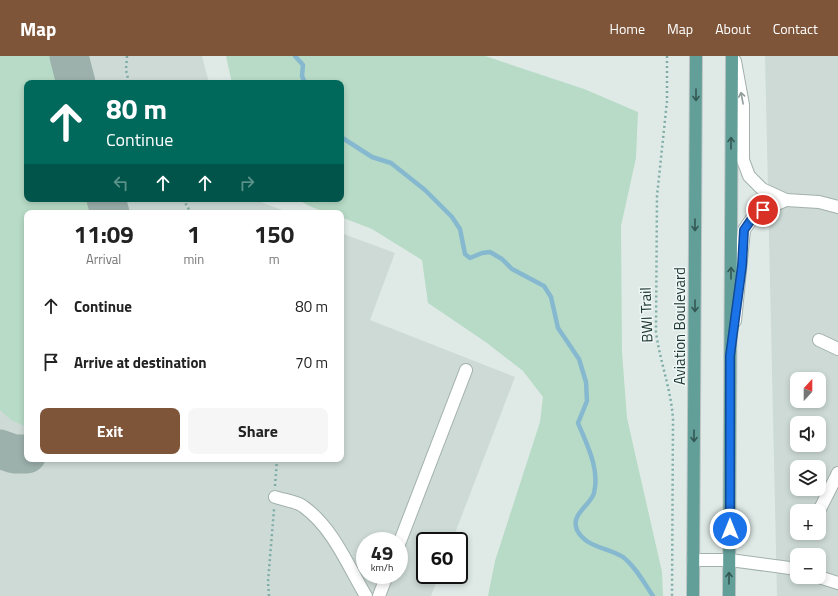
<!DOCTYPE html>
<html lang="en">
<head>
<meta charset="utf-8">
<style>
  body { margin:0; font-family:"Titillium Web",sans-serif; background:#f6f6f6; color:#222; height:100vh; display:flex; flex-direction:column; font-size:15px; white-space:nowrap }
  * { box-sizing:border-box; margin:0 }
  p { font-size:13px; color:#767676 }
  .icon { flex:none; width:22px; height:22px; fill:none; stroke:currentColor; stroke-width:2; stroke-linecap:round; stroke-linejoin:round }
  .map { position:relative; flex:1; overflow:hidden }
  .sheet { position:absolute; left:24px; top:154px; width:320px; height:252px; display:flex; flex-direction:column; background:#fff; border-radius:8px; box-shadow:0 2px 6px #0003 }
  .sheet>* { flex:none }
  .guide { position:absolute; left:24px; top:24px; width:320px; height:122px; border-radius:8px; box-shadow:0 2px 6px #0003; background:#00695c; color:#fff; overflow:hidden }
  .needle { width:26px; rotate:21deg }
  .fabs { position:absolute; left:790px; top:316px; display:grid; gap:8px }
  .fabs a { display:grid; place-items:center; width:36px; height:36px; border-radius:8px; background:#fff; box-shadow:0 2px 6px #0003; font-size:20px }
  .speed { position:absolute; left:356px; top:476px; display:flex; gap:8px; font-size:20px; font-weight:700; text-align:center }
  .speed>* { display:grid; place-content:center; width:52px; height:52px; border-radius:50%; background:#fff; box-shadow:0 2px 6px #0003; line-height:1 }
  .speed small { font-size:10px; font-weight:400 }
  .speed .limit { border:2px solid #111; border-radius:6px; background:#fff; color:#111 }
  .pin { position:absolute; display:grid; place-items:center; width:34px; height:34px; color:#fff; margin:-17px; border:2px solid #fff; border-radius:50%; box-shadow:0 1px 4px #0007 }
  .me { position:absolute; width:44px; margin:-22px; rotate:0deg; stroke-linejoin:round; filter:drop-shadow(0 0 3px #0008) }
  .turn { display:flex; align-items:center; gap:14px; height:84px; padding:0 16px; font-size:18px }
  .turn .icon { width:52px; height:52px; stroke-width:2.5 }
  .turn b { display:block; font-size:28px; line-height:34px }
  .lanes { display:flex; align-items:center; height:38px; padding:0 16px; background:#0003; justify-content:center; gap:20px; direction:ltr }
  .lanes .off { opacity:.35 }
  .eta { display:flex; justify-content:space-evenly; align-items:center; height:68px; text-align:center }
  .eta b { font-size:24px; font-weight:700; line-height:28px }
  .button { display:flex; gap:8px; margin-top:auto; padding:8px 16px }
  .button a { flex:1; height:46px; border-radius:8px; background:#7f5539; color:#fff; font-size:16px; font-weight:700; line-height:46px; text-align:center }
  .button a+a { background:#f6f6f6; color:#222 }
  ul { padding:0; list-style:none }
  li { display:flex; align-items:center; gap:12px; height:56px; padding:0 16px }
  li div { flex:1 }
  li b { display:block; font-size:15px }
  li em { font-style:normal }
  header { display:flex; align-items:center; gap:24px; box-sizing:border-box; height:56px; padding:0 20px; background:#7f5539; color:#fff }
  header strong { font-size:19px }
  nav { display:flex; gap:22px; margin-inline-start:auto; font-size:14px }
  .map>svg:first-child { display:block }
</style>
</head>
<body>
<header>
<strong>Map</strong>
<nav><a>Home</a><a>Map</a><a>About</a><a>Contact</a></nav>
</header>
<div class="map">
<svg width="838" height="540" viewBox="0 0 838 540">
  <rect width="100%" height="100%" fill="#dfeae7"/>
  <g fill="#cddad6" fill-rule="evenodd">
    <path d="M0,0H202L209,27H27V143H253L290,157H27V403H341V177L395,197L370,264L515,321L452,485H425V519H439L431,540H0ZM365,485H399V519H365Z"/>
    <path d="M765,0H838V540H777ZM797,323H819V345H797ZM797,367H819V389H797ZM797,411H819V433H797ZM797,455H819V477H797ZM797,499H819V521H797Z"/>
  </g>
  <g fill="#b7dbc6">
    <polygon points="0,0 52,0 59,27 27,27 27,143 90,143 94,157 27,157 27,371 11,364 0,354"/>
    <path d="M226,0H485L584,33L638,56L636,102L621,170L622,296L627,362L662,516L663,540H488L495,505L540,366L543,341L523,315L487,287L428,247L422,204L372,173L341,161V157C326,157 310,152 298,143H341V27H232Z"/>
  </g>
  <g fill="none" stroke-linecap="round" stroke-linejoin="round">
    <g stroke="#86b9cf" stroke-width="4.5">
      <polyline points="295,0 303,9 302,20 305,27"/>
      <path d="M341,81L372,101L391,107L425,134L452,161L460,173L465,198L470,202L482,197L490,196L502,203L512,213L544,230L551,241L558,272L579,303L586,326L587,345L578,367C587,389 600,413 594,437C591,449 570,458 577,474C586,492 608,491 623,501C636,511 644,527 653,540"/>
    </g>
    <g stroke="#9cb0ac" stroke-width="39">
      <polyline points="69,0 76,27"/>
      <polyline points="106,143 110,157"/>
      <polyline points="0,393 14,398 27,398"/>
    </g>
    <g stroke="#a2b1ae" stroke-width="14">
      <g id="minor">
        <polyline points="786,144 819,146 838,151"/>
        <polyline points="735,265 744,174 753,161 763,154 786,144 762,133 749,120 743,104 743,49 735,5"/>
        <polyline points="819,284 838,293"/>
        <path d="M275,441C283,444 297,445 304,451C333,472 348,510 366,540"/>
        <polyline points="819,455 838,417"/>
        <polyline points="399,488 466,314"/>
        <polyline points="693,504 730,504 797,513"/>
        <polyline points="819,521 838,527"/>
        <polyline points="379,540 387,519"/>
      </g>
    </g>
    <g stroke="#bcc4c3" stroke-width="14">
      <g id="major">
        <polyline points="693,540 696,0"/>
        <polyline points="729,540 732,0"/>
      </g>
    </g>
    <g stroke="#7fada6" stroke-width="2.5" stroke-dasharray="2 3" stroke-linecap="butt">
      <polyline points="127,0 126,14 129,27"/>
      <path d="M667,0V45L657,140L656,276C660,306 671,333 673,363L672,540"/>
      <polyline points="183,143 191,157"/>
      <polyline points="275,430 277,403"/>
      <polyline points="269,540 268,526 274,453"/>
    </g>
    <use href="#minor" stroke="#fff" stroke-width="12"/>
    <use href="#major" stroke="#639f99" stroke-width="12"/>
  </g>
  <defs><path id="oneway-shaft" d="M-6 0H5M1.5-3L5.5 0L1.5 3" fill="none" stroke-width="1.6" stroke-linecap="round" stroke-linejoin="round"/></defs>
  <g stroke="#345854">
    <use href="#oneway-shaft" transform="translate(696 39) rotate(90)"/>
    <use href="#oneway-shaft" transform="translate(731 87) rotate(-90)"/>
    <use href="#oneway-shaft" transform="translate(695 169) rotate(90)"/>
    <use href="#oneway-shaft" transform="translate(731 217) rotate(-90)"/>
    <use href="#oneway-shaft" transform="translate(695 250) rotate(90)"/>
    <use href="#oneway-shaft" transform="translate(694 380) rotate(90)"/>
    <use href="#oneway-shaft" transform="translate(729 522) rotate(-90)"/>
  </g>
  <use stroke="#909c9a" href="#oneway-shaft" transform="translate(742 42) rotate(-101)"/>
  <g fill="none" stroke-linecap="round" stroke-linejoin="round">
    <g stroke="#114b97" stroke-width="10">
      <polyline id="route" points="730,473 730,300 742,210 744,174 753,161 763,154"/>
    </g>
    <use href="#route" stroke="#1a73e8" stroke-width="7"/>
  </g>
  <g text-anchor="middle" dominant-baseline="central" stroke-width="3" stroke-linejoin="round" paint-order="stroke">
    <g font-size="15" fill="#203936" stroke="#eff7f4">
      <text transform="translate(646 259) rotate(-92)">BWI Trail</text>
      <text transform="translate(679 270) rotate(-90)">Aviation Boulevard</text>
    </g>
  </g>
</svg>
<div class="fabs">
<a><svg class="needle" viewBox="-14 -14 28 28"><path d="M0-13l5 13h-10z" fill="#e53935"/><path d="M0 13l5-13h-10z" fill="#767676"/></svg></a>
<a><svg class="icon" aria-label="sound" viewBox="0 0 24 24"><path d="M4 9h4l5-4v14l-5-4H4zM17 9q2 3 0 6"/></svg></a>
<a><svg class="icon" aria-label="layers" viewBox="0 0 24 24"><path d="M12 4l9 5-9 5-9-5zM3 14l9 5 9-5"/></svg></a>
<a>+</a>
<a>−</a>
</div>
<div class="speed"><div>49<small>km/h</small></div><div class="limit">60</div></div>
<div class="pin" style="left:763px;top:154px;background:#d93025"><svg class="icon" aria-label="arrive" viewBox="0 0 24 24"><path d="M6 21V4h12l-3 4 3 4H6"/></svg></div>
<svg class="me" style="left:730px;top:473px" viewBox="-20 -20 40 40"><circle r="17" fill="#1a73e8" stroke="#fff" stroke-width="3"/><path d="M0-11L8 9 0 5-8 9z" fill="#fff"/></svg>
<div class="guide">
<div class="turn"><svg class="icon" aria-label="ahead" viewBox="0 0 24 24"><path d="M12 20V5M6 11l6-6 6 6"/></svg><div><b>80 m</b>Continue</div></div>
<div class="lanes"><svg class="icon off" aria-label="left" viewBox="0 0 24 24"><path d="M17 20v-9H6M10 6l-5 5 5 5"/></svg><svg class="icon" aria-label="ahead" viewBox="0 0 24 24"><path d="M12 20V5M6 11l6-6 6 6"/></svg><svg class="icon" aria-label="ahead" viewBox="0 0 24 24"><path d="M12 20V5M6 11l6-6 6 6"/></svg><svg class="icon off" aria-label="right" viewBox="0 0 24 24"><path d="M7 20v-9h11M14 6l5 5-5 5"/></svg></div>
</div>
<section class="sheet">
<div class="eta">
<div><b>11:09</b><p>Arrival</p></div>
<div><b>1</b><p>min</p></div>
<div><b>150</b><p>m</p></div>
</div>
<ul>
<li><svg class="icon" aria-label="ahead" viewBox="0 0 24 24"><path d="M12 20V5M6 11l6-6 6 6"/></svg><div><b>Continue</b></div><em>80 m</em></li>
<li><svg class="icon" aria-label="arrive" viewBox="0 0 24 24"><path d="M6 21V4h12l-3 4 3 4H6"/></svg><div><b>Arrive at destination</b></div><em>70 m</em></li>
</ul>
<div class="button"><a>Exit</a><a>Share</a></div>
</section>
</div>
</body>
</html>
